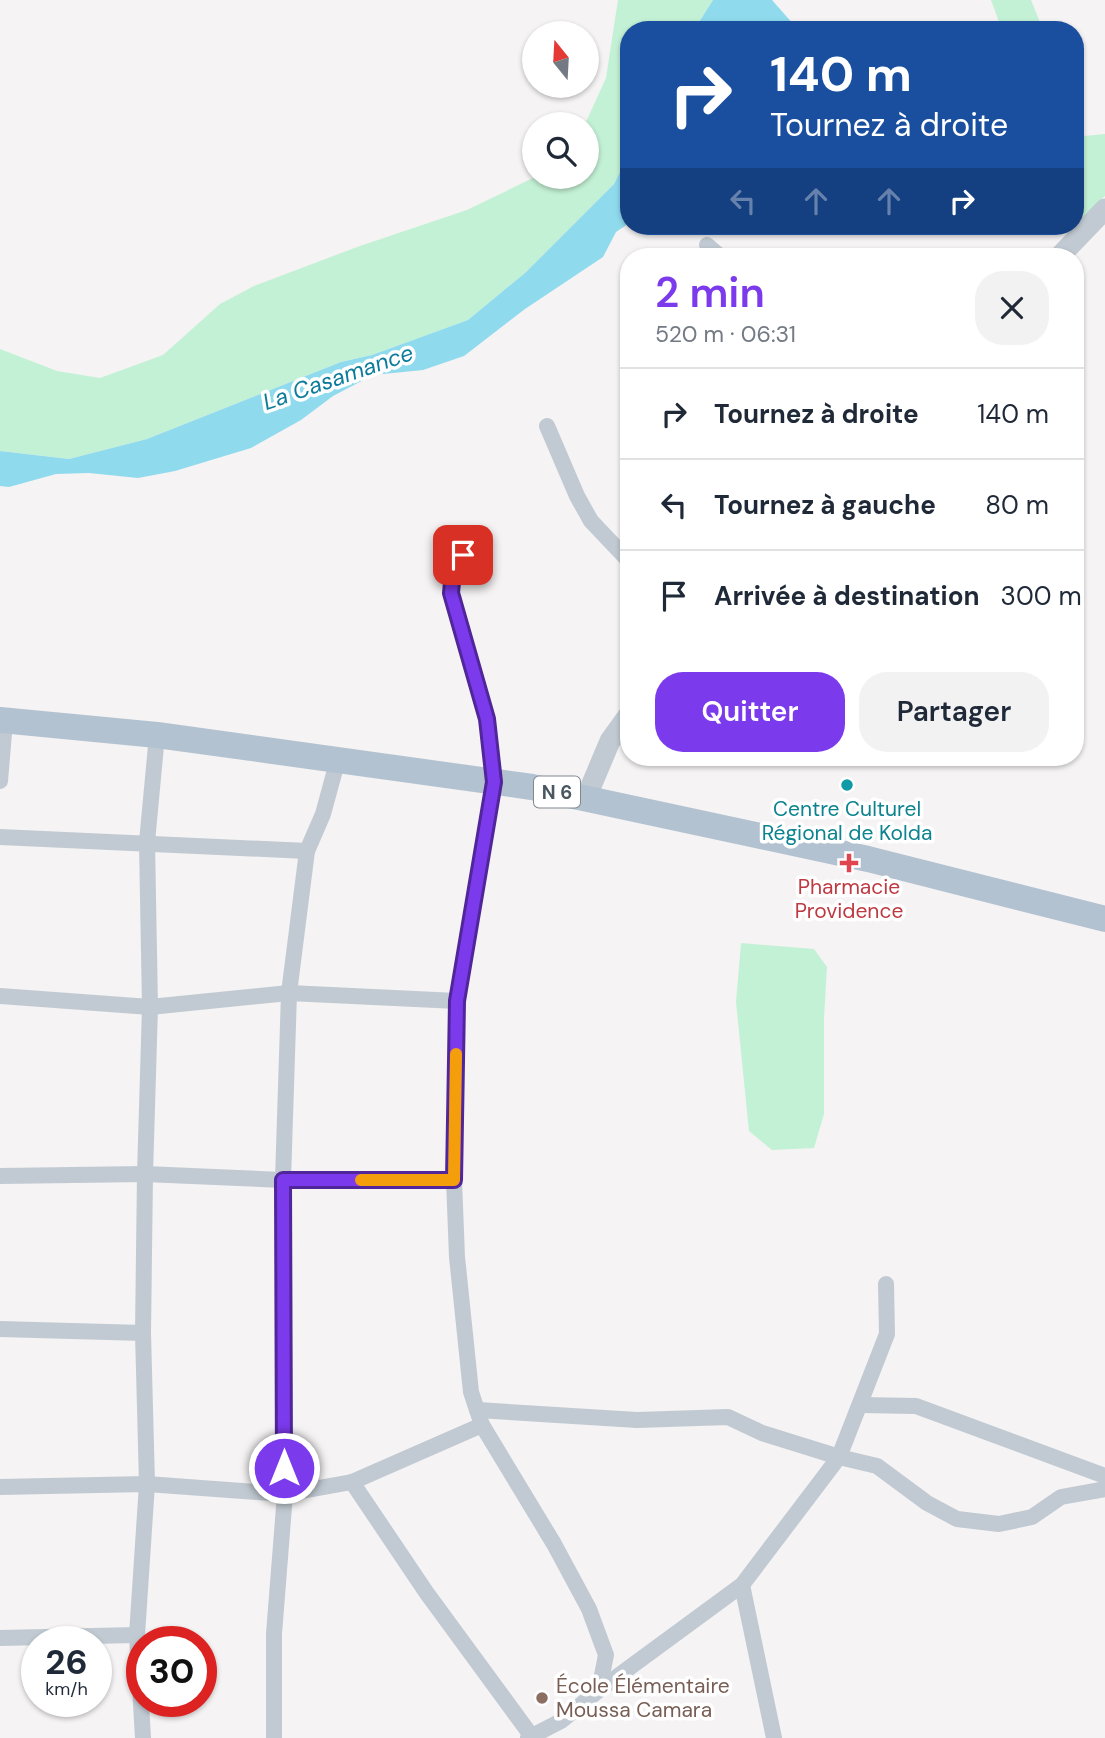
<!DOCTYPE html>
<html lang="fr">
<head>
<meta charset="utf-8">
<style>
  body { margin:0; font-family:"DM Sans",sans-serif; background:#f2f2f3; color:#1f2937; height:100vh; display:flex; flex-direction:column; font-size:26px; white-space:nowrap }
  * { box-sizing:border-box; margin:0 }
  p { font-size:23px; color:#747a83 }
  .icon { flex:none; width:38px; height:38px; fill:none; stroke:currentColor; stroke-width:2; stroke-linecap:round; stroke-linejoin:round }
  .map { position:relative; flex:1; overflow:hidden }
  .drawer { position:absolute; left:620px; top:248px; width:464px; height:518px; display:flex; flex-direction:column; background:#fff; border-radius:28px; box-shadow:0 2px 5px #0004 }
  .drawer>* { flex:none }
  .guide { position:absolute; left:620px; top:21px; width:464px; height:214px; border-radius:28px; box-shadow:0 2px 5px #0004; background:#1a4fa0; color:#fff; overflow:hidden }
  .needle { width:46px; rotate:342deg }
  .controls { position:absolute; left:522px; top:21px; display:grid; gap:14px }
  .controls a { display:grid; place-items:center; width:77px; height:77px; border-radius:50%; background:#fff; box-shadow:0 2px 5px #0004; font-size:35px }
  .speed { position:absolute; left:21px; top:1626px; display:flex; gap:14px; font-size:35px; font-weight:700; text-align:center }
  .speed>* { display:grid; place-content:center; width:91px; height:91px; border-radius:50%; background:#fff; box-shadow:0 2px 5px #0004; line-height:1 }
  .speed small { font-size:18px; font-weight:400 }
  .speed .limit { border:10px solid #d22; background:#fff; color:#111 }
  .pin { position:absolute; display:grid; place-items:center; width:60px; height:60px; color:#fff; margin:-30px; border-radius:14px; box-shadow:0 4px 10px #0006 }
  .me { position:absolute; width:77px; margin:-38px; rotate:0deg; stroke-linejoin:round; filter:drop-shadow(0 0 5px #0008) }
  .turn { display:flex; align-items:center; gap:24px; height:147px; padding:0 35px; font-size:32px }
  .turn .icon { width:91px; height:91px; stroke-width:2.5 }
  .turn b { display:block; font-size:49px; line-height:60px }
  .lanes { display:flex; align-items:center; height:66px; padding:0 35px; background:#0003; justify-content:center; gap:35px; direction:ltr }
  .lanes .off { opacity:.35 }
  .round { display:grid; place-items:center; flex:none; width:74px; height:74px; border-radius:28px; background:#f2f2f3 }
  .headline { display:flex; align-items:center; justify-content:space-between; height:119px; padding:0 35px }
  h1 { font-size:42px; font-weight:600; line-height:52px; color:#7c3aed }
  .cta { display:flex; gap:14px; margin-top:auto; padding:14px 35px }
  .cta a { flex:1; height:80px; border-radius:28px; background:#7c3aed; color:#fff; font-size:28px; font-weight:600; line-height:80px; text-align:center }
  .cta a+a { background:#f2f2f3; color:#1f2937 }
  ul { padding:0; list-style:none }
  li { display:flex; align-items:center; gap:21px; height:91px; padding:0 35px; border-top:2px solid #e0e1e3 }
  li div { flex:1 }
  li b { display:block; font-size:26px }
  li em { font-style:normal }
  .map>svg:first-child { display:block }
</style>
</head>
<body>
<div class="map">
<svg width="1105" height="1738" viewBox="0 0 1105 1738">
  <rect width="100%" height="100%" fill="#f5f3f3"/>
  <g fill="#c3f1d5">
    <polygon points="618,0 713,0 694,30 628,30 628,157 614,184 525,273 468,320 372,355 341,362 147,439 69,459 0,451 0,349 57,371 100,378 163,355 220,304 254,286 357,247 467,210 535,177 586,177 585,124 606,78"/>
    <polygon points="991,0 1031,0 1043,30 1002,30"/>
    <polygon points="1074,110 1084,136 1105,134 1105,196 1075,225"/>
    <polygon points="741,943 814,949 827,967 824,1018 824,1114 814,1148 772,1150 749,1131 736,1002"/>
  </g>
  <g fill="#90daee">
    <polygon points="713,0 772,0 794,25 795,30 694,30"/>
    <polygon points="628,157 628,224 616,232 603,257 525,309 464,356 423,370 373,375 333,396 301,420 251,448 175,471 138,478 89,473 56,474 9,487 0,486 0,451 69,459 147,439 341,362 372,355 468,320 525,273 614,184"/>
  </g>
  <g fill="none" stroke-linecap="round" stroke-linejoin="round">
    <g stroke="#c1cad2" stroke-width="16">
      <polyline points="707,245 721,257"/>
      <polyline points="547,426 577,496 591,521 628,560"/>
      <path d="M483,536C462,556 454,563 451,593L487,719L494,782L457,1001L454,1180L457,1257L471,1392L482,1425L554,1544L589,1609L606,1655L599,1690L561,1721L528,1738"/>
      <polyline points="0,781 5,721"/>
      <polyline points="0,837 307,851"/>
      <polyline points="0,996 150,1007 289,993 457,1001"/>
      <polyline points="0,1176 145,1174 283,1180 454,1180"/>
      <polyline points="0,1329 143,1333"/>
      <polyline points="861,1405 916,1406 1105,1476"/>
      <polyline points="477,1410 637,1420 728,1417 762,1433 839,1457 877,1466 927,1503 957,1519 999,1524 1032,1517 1061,1497 1105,1489"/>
      <polyline points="352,1482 426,1592 533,1738"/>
      <polyline points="0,1487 147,1484 285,1494 352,1482 482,1425"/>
      <polyline points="742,1585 774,1738"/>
      <polyline points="0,1638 137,1635"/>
      <polyline points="599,1690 742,1585 839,1457 887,1334 886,1284"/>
      <polyline points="143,1738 137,1635 147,1484 143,1333 145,1174 150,1007 147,842 157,735"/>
      <polyline points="274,1738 274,1634 285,1494 283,1180 289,993 307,851 323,814 338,759"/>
    </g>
    <g stroke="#c1cad2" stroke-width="21">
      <polyline points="1059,257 1105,209"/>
      <polyline points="586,798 610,741 628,716"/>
    </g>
    <polyline stroke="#b3c2d1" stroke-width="26" points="0,720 157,735 532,787 868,859 1105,919"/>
  </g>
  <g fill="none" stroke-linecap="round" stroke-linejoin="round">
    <g stroke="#51269a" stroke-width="18">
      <polyline id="route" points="284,1468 283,1180 454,1180 457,1001 494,782 487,719 451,593 453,572 463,555"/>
    </g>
    <use href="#route" stroke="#7c3aed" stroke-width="12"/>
    <polyline stroke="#f59e0b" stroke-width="12" points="361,1180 454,1180 456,1054"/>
  </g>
  <circle fill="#0f9aa8" stroke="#fff" stroke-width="2.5" cx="847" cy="785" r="7"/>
  <path fill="#e0444e" stroke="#fff" stroke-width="2.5" d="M845.5 852.5h7v7h7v7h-7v7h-7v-7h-7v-7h7z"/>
  <circle fill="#8d6e63" stroke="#fff" stroke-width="2.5" cx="542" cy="1698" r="7"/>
  <g text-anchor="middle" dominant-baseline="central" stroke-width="7" stroke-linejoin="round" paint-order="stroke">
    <rect fill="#fff" stroke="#808990" stroke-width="2" x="534" y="776.5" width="46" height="31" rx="5"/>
    <g font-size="19" font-weight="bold" fill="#4a5661">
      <text x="557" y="792">N 6</text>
    </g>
    <g font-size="21" fill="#0d838f" stroke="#fff">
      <text x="847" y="809">Centre Culturel<tspan x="847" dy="24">Régional de Kolda</tspan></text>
    </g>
    <g font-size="21" fill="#be3a42" stroke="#fff">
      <text x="849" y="887">Pharmacie<tspan x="849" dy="24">Providence</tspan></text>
    </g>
    <g font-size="21" fill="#785e54" stroke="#fff" text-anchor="start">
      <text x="556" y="1686">École Élémentaire<tspan x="556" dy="24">Moussa Camara</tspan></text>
    </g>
    <g font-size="23" font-style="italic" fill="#0c7c9b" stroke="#fff">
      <text transform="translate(338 377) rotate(-19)">La Casamance</text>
    </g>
  </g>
</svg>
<div class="controls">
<a><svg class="needle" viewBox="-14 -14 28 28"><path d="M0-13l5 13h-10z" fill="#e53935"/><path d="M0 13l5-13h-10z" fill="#747a83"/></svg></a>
<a><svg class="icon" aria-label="search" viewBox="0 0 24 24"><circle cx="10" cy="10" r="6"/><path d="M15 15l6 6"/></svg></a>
</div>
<div class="speed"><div>26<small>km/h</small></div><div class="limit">30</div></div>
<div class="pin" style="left:463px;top:555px;background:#d93025"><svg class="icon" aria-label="arrive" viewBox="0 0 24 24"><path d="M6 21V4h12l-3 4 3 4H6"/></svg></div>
<svg class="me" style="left:284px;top:1468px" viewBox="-20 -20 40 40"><circle r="17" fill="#7c3aed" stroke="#fff" stroke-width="3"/><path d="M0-11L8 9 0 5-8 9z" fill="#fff"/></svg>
<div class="guide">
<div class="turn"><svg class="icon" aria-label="right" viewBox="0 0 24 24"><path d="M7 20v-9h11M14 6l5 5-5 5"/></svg><div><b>140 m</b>Tournez à droite</div></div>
<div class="lanes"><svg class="icon off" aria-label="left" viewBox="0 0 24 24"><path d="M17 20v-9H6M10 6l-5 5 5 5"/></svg><svg class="icon off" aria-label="ahead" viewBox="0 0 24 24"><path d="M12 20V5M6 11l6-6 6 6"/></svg><svg class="icon off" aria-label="ahead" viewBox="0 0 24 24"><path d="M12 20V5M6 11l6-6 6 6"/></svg><svg class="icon" aria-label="right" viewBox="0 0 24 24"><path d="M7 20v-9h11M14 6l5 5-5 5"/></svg></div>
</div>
<section class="drawer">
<div class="headline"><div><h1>2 min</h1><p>520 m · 06:31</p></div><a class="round"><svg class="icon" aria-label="close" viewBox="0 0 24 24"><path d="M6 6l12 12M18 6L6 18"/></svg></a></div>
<ul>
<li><svg class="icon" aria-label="right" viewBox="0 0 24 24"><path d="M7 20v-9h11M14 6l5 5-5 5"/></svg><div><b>Tournez à droite</b></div><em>140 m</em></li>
<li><svg class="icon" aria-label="left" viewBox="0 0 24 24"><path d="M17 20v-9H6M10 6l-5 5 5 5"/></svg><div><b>Tournez à gauche</b></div><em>80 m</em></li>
<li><svg class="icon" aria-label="arrive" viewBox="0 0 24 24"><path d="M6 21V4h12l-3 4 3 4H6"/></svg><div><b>Arrivée à destination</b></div><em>300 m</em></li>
</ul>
<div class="cta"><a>Quitter</a><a>Partager</a></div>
</section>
</div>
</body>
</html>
